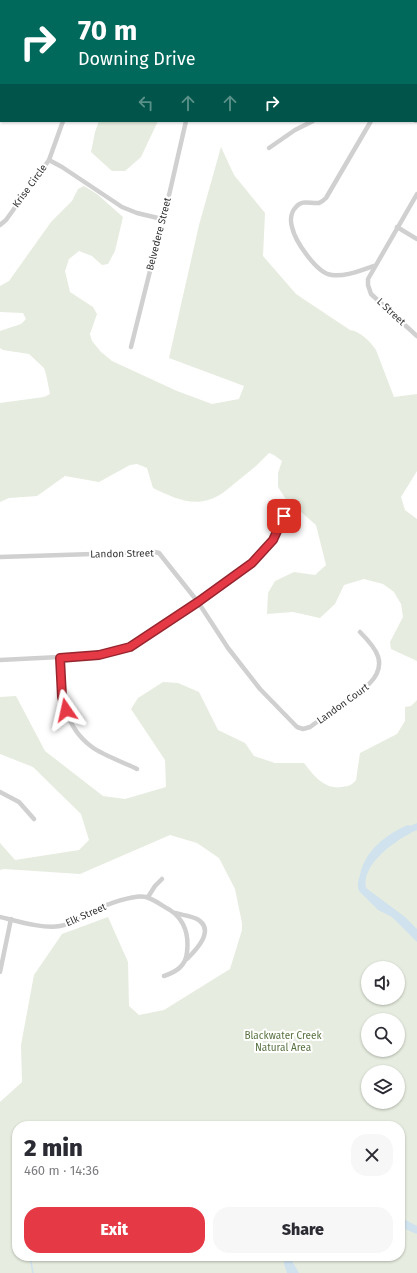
<!DOCTYPE html>
<html lang="en">
<head>
<meta charset="utf-8">
<style>
  body { margin:0; font-family:"Fira Sans",sans-serif; background:#f7f7f7; color:#2b2b33; height:100vh; display:flex; flex-direction:column; font-size:15px; white-space:nowrap }
  * { box-sizing:border-box; margin:0 }
  p { font-size:13px; color:#7c7c81 }
  .icon { flex:none; width:22px; height:22px; fill:none; stroke:currentColor; stroke-width:2; stroke-linecap:round; stroke-linejoin:round }
  .map { position:relative; flex:1; overflow:hidden }
  .panel { position:absolute; left:12px; top:1121px; width:393px; height:140px; display:flex; flex-direction:column; background:#fff; border-radius:16px; box-shadow:0 1px 3px #0004 }
  .panel>* { flex:none }
  .hud { position:absolute; left:0px; top:0px; width:417px; height:122px; box-shadow:0 1px 3px #0004; background:#00695c; color:#fff; overflow:hidden }
  .fabs { position:absolute; left:361px; top:961px; display:grid; gap:8px }
  .fabs a { display:grid; place-items:center; width:44px; height:44px; border-radius:50%; background:#fff; box-shadow:0 1px 3px #0004; font-size:20px }
  .pin { position:absolute; display:grid; place-items:center; width:34px; height:34px; color:#fff; margin:-17px; border-radius:8px; box-shadow:0 2px 6px #0006 }
  .me { position:absolute; width:44px; margin:-22px; rotate:349deg; stroke-linejoin:round; filter:drop-shadow(0 0 3px #0008) }
  .turn { display:flex; align-items:center; gap:14px; height:84px; padding:0 12px; font-size:18px }
  .turn .icon { width:52px; height:52px; stroke-width:2.5 }
  .turn b { display:block; font-size:28px; line-height:34px }
  .lanes { display:flex; align-items:center; height:38px; padding:0 12px; background:#0003; justify-content:center; gap:20px; direction:ltr }
  .lanes .off { opacity:.35 }
  .round { display:grid; place-items:center; flex:none; width:42px; height:42px; border-radius:16px; background:#f7f7f7 }
  .summary { display:flex; align-items:center; justify-content:space-between; height:68px; padding:0 12px }
  h1 { font-size:24px; font-weight:800; line-height:30px }
  .action { display:flex; gap:8px; margin-top:auto; padding:8px 12px }
  .action a { flex:1; height:46px; border-radius:16px; background:#e63946; color:#fff; font-size:16px; font-weight:800; line-height:46px; text-align:center }
  .action a+a { background:#f7f7f7; color:#2b2b33 }
  .map>svg:first-child { display:block }
</style>
</head>
<body>
<div class="map">
<svg width="417" height="1273" viewBox="0 0 417 1273">
  <rect width="100%" height="100%" fill="#fff"/>
  <g fill="#e6ecdf" fill-rule="evenodd">
    <polygon points="99,121 158,121 141,157 125,171 112,171 91,152 95,132"/>
    <path d="M221,147L234,175L265,213L263,256L296,294L350,330C360,331 371,342 376,350L394,397L417,394V471L401,497L405,510L417,519V661L391,649L390,642L403,617L401,604L394,592L383,584L364,579L344,585L335,604L320,618L293,612L267,614L268,593L275,581L294,572L315,575L326,565L316,525L285,498L278,487V473L282,461L274,455L269,453L256,466L224,492C199,510 178,500 153,488L147,468L137,464L130,465L99,482L65,476L37,496L9,498L0,502V403L44,397L50,394L46,374L44,368L29,354L3,350L0,348V331L21,324L26,319L23,313L0,312V286L9,281L51,222L72,201L78,189L84,186L97,194L123,217L115,251L108,264L102,265L92,256L79,251L69,259L65,271L70,292L93,307L97,314L90,334L92,341L101,352L112,361L177,391L212,404L239,399L244,386L169,358L199,225Z"/>
    <path d="M163,682L178,683L199,692L218,730L245,743L254,756L275,763H304C314,776 325,790 342,787C349,786 352,785 356,780L360,753L397,734L405,721V707L411,706L417,700V1273H0V1102L22,1082L21,1045L34,975L62,934L108,917L128,962L129,1006L139,1015L164,1010L230,969L242,930V923L235,889L219,858L197,843L170,835L80,874L4,869L0,870V843L15,860L79,850L89,840L81,814L33,767L0,754V697L16,696L45,751L103,796L125,799L166,787L165,760L131,709L138,698ZM368,968H398V998H368ZM368,1020H398V1050H368ZM368,1072H398V1102H368ZM17,1126H400V1256H17Z"/>
  </g>
  <g fill="#cfe2ee">
    <path d="M417,823V830C397,839 361,863 366,888L405,917L417,929V942L392,917L378,910L359,891C357,885 358,881 360,875C365,851 386,834 408,825L410,826Z"/>
    <polygon points="400,1217 417,1226 417,1234 400,1227"/>
    <polygon points="285,1256 295,1256 292,1261 299,1273 287,1273 284,1264"/>
  </g>
  <g fill="none" stroke-linecap="round" stroke-linejoin="round">
    <polyline stroke="#cfe2ee" stroke-width="1.5" points="30,1256 33,1273"/>
    <g stroke="#d0d0d0" stroke-width="4.5">
      <polyline points="170,1 170,0"/>
      <polyline points="216,1 216,0"/>
      <polyline points="280,1 281,0"/>
      <polyline points="356,1 356,0"/>
      <polyline points="400,1 400,0"/>
      <polyline points="0,16 1,16"/>
      <polyline points="416,41 417,39"/>
      <polyline points="0,69 1,68"/>
      <path d="M371,121L326,198C324,200 322,202 319,203C311,204 302,199 296,207C291,212 290,220 292,227C295,241 317,274 332,275C346,277 361,270 374,266"/>
      <polyline points="416,121 417,121"/>
      <polyline points="269,148 295,130 313,121"/>
      <polyline points="49,160 62,167 122,207 137,213 162,219"/>
      <polyline points="417,194 368,279 368,285 371,294 417,336"/>
      <polyline points="0,225 6,220 49,160 63,121"/>
      <polyline points="397,227 417,239"/>
      <polyline points="131,347 170,191 186,121"/>
      <path d="M0,557L155,552L159,553L198,602L228,648L260,689L297,727L303,729L310,727L369,684C389,664 376,648 360,632"/>
      <path d="M60,658C62,692 61,724 92,747C103,755 125,763 137,769"/>
      <polyline points="0,660 99,655 130,647 198,602 252,563 273,540 284,516"/>
      <polyline points="0,792 19,802 34,819"/>
      <polyline points="148,897 155,886 162,879"/>
      <path d="M175,913C182,915 191,916 197,919C216,930 196,950 187,959"/>
      <path d="M0,917C17,921 43,929 60,926C74,924 84,915 96,910C107,904 135,894 146,897C154,899 162,906 170,910C185,920 189,935 187,952C186,966 176,972 164,976"/>
      <polyline points="0,972 11,919"/>
    </g>
  </g>
  <g fill="none" stroke-linecap="round" stroke-linejoin="round">
    <g stroke="#96252e" stroke-width="10">
      <polyline id="route" points="66,710 62,697 60,658 99,655 130,647 198,602 252,563 273,540 284,516"/>
    </g>
    <use href="#route" stroke="#e63946" stroke-width="7"/>
  </g>
  <g text-anchor="middle" dominant-baseline="central" stroke-width="4" stroke-linejoin="round" paint-order="stroke">
    <g font-size="10" fill="#333" stroke="#fff">
      <text transform="translate(30 186) rotate(-54)">Krise Circle</text>
      <text transform="translate(159 234) rotate(-76)">Belvedere Street</text>
      <text transform="translate(391 312) rotate(43)">L Street</text>
      <text transform="translate(122 554) rotate(-1)">Landon Street</text>
      <text transform="translate(343 704) rotate(-36)">Landon Court</text>
      <text transform="translate(86 915) rotate(-24)">Elk Street</text>
    </g>
    <g font-size="10" fill="#56703f" stroke="#fff">
      <text x="283" y="1036">Blackwater Creek<tspan x="283" dy="12">Natural Area</tspan></text>
    </g>
  </g>
</svg>
<div class="fabs">
<a><svg class="icon" aria-label="sound" viewBox="0 0 24 24"><path d="M4 9h4l5-4v14l-5-4H4zM17 9q2 3 0 6"/></svg></a>
<a><svg class="icon" aria-label="search" viewBox="0 0 24 24"><circle cx="10" cy="10" r="6"/><path d="M15 15l6 6"/></svg></a>
<a><svg class="icon" aria-label="layers" viewBox="0 0 24 24"><path d="M12 4l9 5-9 5-9-5zM3 14l9 5 9-5"/></svg></a>
</div>
<div class="pin" style="left:284px;top:516px;background:#d93025"><svg class="icon" aria-label="arrive" viewBox="0 0 24 24"><path d="M6 21V4h12l-3 4 3 4H6"/></svg></div>
<svg class="me" style="left:66px;top:710px" viewBox="-20 -20 40 40"><path d="M0-17L14 15 0 8-14 15z" fill="#e63946" stroke="#fff" stroke-width="4"/></svg>
<div class="hud">
<div class="turn"><svg class="icon" aria-label="right" viewBox="0 0 24 24"><path d="M7 20v-9h11M14 6l5 5-5 5"/></svg><div><b>70 m</b>Downing Drive</div></div>
<div class="lanes"><svg class="icon off" aria-label="left" viewBox="0 0 24 24"><path d="M17 20v-9H6M10 6l-5 5 5 5"/></svg><svg class="icon off" aria-label="ahead" viewBox="0 0 24 24"><path d="M12 20V5M6 11l6-6 6 6"/></svg><svg class="icon off" aria-label="ahead" viewBox="0 0 24 24"><path d="M12 20V5M6 11l6-6 6 6"/></svg><svg class="icon" aria-label="right" viewBox="0 0 24 24"><path d="M7 20v-9h11M14 6l5 5-5 5"/></svg></div>
</div>
<section class="panel">
<div class="summary"><div><h1>2 min</h1><p>460 m · 14:36</p></div><a class="round"><svg class="icon" aria-label="close" viewBox="0 0 24 24"><path d="M6 6l12 12M18 6L6 18"/></svg></a></div>
<div class="action"><a>Exit</a><a>Share</a></div>
</section>
</div>
</body>
</html>
